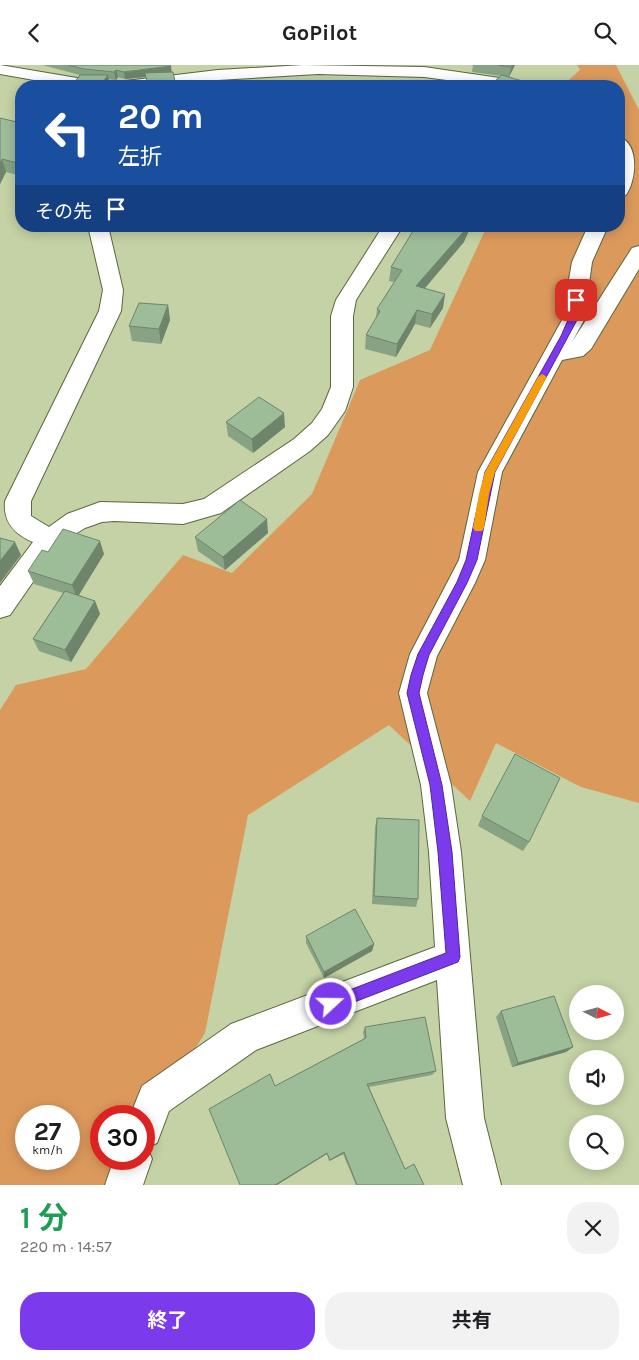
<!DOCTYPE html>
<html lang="ja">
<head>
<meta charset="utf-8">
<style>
  body { margin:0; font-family:Karla,"Noto Sans JP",sans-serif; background:#f2f2f2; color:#202124; height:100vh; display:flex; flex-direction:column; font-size:19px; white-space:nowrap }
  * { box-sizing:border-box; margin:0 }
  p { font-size:16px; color:#757577 }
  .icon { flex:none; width:28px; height:28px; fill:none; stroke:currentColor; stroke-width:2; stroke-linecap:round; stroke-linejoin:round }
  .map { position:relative; height:1120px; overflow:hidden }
  .side { display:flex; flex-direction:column; background:#fff; flex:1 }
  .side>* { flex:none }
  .banner { position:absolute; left:15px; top:15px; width:610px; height:152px; border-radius:20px; box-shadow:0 2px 12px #0003; background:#1a4fa0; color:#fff; overflow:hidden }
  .needle { width:32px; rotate:96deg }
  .buttons { position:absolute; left:569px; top:920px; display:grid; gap:10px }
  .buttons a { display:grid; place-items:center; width:55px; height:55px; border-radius:50%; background:#fff; box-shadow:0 2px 12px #0003; font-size:25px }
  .speed { position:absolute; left:15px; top:1040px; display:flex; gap:10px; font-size:25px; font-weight:700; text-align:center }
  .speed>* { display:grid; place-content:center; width:65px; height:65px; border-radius:50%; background:#fff; box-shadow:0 2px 12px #0003; line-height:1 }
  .speed small { font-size:12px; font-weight:400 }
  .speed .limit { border:8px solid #d22; background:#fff; color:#111 }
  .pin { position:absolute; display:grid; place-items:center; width:42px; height:42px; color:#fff; margin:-21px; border-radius:10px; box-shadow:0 2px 8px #0006 }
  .me { position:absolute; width:55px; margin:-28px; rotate:69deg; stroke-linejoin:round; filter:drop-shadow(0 0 4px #0008) }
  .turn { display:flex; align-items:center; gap:18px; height:105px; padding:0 20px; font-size:22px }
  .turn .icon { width:65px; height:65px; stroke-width:2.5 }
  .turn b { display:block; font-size:35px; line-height:42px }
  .then { display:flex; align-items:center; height:48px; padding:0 20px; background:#0003; gap:10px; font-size:19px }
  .round { display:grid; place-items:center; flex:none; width:52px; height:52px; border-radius:20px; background:#f2f2f2 }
  .summary { display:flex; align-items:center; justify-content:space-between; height:85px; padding:0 20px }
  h1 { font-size:30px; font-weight:700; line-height:38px; color:#1e9e55 }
  .action { display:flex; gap:10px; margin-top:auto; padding:10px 20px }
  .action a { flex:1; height:58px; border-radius:20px; background:#7c3aed; color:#fff; font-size:20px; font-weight:700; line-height:58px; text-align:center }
  .action a+a { background:#f2f2f2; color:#202124 }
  header { display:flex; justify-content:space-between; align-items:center; height:65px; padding:0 20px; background:#fff; font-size:22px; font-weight:700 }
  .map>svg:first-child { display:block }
</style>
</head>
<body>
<header><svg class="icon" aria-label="back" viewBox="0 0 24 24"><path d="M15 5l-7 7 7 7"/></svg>GoPilot<svg class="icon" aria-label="search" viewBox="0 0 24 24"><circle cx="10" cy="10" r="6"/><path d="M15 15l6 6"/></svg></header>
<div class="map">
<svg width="639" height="1120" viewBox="0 0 639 1120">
  <rect width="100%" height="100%" fill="#c4d2a5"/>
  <path fill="#dc995c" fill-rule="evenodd" d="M577,0H616L639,45V738L581,722L496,678L470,736L389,660L248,750L205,968L144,1064V1051H101V1094H125L108,1120H0V645L16,620L86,604L183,490L232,508L312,429L360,315L430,285L487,161H619V21H562L580,5ZM26,1051H69V1094H26Z"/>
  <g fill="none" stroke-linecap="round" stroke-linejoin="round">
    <g stroke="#5b673e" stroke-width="2">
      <g id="minor">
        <polygon points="0,0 77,13 117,17 218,5 303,0 424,2 520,16 526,17 528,21 492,21 424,12 318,9 218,15 163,21 68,21 0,9"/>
        <path d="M619,72C639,78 637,114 626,130L619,132Z"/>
        <path d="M88,161H108L123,225L121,246L31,436V451L49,462L67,449L100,437L183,439L204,434L294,374L312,358L322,344L331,322V251L336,235L383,161H403L356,235L353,251V322L345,346L328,370L310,386L221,448L183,459L114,456L102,457L85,463L72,471L53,488L10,550L0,553V521L33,477C14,469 3,457 5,436L99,246L103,225Z"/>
        <polygon points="588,161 608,161 592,197 584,255 572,277 632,183 639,181 639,204 591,284 583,291 562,295 502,407 485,495 475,518 437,591 427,628 451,720 461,787 484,1053 501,1120 463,1120 446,1053 437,915 256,985 169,1046 157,1078 147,1082 152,1094 143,1120 105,1120 114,1094 144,1094 144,1051 130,1051 142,1021 231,959 435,882 429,787 421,720 399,628 410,589 459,495 478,407 562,255 572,197"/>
      </g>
    </g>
    <use href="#minor" fill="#fff" fill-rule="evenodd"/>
  </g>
  <g fill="#87a384">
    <polygon points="42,0 170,0 171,7 176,21 147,21 146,12 125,14 118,12 116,15 108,14 110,21 72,21 80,10"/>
    <polygon points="473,0 515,0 509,12 472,7"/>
    <polygon points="0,53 21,58 21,111 6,107 0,119"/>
    <polygon points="464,177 424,223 445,229 443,243 430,263 415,259 396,292 365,284 366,270 376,253 377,244 394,217 389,216 391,202"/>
    <polygon points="168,240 170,255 161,279 132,276 129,261"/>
    <polygon points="226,357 285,362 253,388 228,371"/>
    <polygon points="268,468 225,505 198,486 195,472"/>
    <polygon points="48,487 104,489 79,530 95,536 100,549 71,597 39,586 33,574 63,528 34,519 28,506"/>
    <polygon points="482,751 529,777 523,786 478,761"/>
    <polygon points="377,753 418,834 416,842 372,839 375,762"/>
    <polygon points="306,871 374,879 372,886 324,913 306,878"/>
    <polygon points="501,946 573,982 566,987 512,1002 496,952"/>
    <polygon points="365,962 436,1006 432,1010 369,1022 405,1104 414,1099 424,1120 356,1120 343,1089 329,1096 327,1089 275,1021 364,974 363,967"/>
  </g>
  <g fill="#6e846b">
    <polygon points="512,0 515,0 509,12 511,2"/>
    <polygon points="171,1 172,9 125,14 124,7"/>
    <polygon points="116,5 118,12 116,15 114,7"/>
    <polygon points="108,10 110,21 100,21"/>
    <polygon points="2,94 6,107 0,119 0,99"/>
    <polygon points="467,161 471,161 464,177 415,235 416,221"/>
    <polygon points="445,229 443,243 430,263 432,249"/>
    <polygon points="168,240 170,255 161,279 159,264"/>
    <polygon points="417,245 415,259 396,292 397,279"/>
    <polygon points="284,348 285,362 253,388 252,374"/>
    <polygon points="267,454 268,468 225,505 223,492"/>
    <polygon points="100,476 104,489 77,533 72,520"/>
    <polygon points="15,477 21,490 0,518 0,496"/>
    <polygon points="95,536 100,549 71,597 65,585"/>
    <polygon points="374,879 372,886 324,913 324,907"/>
    <polygon points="573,982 566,987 512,1002 518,998"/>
    <polygon points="344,1087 343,1089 329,1096 330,1095"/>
    <polygon points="327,1088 327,1089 277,1120 275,1120"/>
  </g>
  <g fill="#9dbd99" stroke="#6e846b">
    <polygon points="68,0 170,0 171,1 124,7 116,5 114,7 84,4"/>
    <polygon points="498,0 512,0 511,2"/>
    <polygon points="173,7 176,21 148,21 145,8"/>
    <polygon points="80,10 108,10 100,21 72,21"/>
    <polygon points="502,10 535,20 533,21 489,21"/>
    <polygon points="0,53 21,58 21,99 2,94 0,99"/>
    <polygon points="416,161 467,161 466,164 416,221 445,229 432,249 417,245 397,279 366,270 380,246 377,244 402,205 391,202"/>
    <polygon points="139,238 168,240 159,264 129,261"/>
    <polygon points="259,332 284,348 252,374 226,357"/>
    <polygon points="240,435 267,454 223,492 195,472"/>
    <polygon points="63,464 100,476 72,520 28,506 42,485 48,487"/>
    <polygon points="0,473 15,477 0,496"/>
    <polygon points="65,526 95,536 65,585 33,574"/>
    <polygon points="515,689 560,713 529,777 482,751"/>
    <polygon points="377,753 419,755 418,834 374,831"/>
    <polygon points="355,844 374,879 324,907 306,871"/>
    <polygon points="554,931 573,982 518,998 501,946"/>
    <polygon points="425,952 436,1006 367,1019 405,1104 414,1099 424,1120 357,1120 344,1087 330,1095 327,1088 275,1120 240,1120 209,1044 270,1009 275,1021 366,973 365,962"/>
  </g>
  <polygon fill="#7c3aed" stroke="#51269a" points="573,233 579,233 580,235 577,255 495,407 477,495 467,518 429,590 423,610 419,628 442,720 452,787 460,892 458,897 331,946 326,944 324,939 326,934 446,888 438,787 430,720 407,628 411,610 418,589 457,517 466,495 485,407 561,271 568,255"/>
  <polygon fill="#f59e0b" points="542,309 547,312 495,407 489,429 484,463 482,466 475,466 473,463 479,429 485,407 538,312"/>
</svg>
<div class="buttons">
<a><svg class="needle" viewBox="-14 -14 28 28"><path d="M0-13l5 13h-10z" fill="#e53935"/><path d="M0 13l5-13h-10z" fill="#757577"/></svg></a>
<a><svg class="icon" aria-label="sound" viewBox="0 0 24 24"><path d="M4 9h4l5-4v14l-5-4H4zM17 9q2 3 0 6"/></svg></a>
<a><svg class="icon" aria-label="search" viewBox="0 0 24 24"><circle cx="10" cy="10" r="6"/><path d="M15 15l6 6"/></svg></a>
</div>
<div class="speed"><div>27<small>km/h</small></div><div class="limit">30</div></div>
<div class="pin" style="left:576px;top:235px;background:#d93025"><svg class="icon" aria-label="arrive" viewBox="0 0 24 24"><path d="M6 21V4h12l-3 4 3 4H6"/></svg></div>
<svg class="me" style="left:331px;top:939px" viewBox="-20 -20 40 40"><circle r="17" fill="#7c3aed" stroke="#fff" stroke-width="3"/><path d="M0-11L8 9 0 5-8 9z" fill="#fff"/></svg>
<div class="banner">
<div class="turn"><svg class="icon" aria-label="left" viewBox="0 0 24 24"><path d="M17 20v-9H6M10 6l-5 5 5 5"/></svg><div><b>20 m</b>左折</div></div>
<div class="then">その先<svg class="icon" aria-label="arrive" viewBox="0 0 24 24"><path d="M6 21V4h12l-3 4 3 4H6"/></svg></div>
</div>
</div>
<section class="side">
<div class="summary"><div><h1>1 分</h1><p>220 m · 14:57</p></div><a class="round"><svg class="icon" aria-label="close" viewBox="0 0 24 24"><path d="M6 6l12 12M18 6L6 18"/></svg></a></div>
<div class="action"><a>終了</a><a>共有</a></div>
</section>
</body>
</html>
